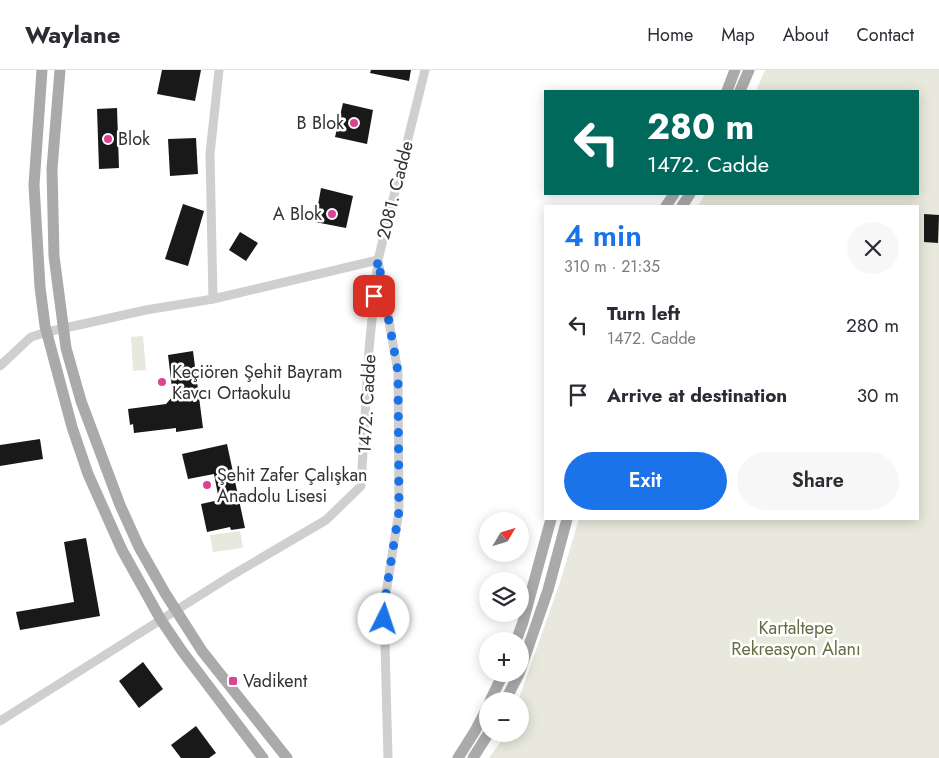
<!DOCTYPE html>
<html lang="en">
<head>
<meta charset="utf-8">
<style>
  body { margin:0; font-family:Jost,sans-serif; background:#f7f7f7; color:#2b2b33; height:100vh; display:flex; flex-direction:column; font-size:19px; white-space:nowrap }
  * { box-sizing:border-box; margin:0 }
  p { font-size:16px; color:#7c7c81 }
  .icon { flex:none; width:28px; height:28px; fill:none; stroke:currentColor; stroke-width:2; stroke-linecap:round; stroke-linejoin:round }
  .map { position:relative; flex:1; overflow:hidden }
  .details { position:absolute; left:544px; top:135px; width:375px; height:315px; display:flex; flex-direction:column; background:#fff; border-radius:0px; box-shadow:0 2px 12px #0003 }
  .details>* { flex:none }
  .hud { position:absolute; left:544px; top:20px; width:375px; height:105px; border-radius:0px; box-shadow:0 2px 12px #0003; background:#00695c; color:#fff; overflow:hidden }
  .needle { width:32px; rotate:52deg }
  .buttons { position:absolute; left:479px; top:442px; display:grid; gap:10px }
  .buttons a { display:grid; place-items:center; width:50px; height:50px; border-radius:50%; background:#fff; box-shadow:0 2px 12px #0003; font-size:25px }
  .pin { position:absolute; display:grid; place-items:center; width:42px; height:42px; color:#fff; margin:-21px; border-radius:10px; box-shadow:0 2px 8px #0006 }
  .me { position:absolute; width:55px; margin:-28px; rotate:4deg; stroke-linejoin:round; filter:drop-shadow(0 0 4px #0008) }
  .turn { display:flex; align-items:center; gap:18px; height:105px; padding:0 20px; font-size:22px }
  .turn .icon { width:65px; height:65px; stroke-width:2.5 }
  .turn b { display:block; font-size:35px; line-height:42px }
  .round { display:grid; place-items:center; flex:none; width:52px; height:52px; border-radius:26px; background:#f7f7f7 }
  .summary { display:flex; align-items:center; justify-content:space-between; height:85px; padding:0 20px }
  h1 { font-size:30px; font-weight:600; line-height:38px; color:#1a73e8 }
  .cta { display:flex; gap:10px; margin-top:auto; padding:10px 20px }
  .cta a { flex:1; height:58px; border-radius:30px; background:#1a73e8; color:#fff; font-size:20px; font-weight:600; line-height:58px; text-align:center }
  .cta a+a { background:#f7f7f7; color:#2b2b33 }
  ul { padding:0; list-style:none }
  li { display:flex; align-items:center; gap:15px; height:70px; padding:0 20px }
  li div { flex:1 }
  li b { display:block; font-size:19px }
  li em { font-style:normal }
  header { display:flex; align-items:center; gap:30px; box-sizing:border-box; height:70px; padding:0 25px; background:#fff; border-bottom:1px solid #e1e1e2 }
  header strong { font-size:24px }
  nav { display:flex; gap:28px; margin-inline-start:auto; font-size:18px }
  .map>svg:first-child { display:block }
</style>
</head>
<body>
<header>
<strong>Waylane</strong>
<nav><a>Home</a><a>Map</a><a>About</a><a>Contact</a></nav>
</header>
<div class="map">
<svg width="939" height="688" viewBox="0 0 939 688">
  <rect width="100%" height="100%" fill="#fff"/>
  <g fill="#e8e9dc">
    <polygon points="765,0 939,0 939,688 489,688 506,664 520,664 520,631 518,631 560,512 579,449 918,449 918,136 698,136 705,124 918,124 918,21 756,21"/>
    <polygon points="143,266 146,300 133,301 131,267"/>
    <polygon points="240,461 243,478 213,482 210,465"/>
  </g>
  <g fill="#191919">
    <polygon points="162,0 201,0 195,31 157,24"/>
    <polygon points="371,0 411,0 409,11 370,3"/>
    <polygon points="343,33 373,40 367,74 335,67"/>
    <polygon points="117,38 119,98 99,99 97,39"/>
    <polygon points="196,68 198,104 170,106 168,69"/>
    <polygon points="321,118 353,126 346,158 315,152"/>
    <polygon points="183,134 204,141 188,196 165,189"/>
    <polygon points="924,144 939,145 938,173 924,172"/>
    <polygon points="240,162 258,173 246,191 229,180"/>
    <polygon points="193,281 203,358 176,362 176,358 134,363 133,354 130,355 128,339 166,334 173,326 168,285"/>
    <polygon points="40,369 43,389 0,396 0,375"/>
    <polygon points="227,374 245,458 231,460 230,457 207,462 201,434 219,430 214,404 188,409 182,384"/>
    <polygon points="86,468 100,546 20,560 16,542 74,532 64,472"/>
    <polygon points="143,592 163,619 139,638 119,611"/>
    <polygon points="196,656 216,683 209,688 181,688 171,675"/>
  </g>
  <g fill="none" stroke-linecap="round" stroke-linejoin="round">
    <g stroke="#cfcfcf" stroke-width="9">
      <polyline points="213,229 210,84 219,0"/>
      <polyline points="0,296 31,267 47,262 146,240 213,229 378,190 369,279 361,416 326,450 229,507 0,651"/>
      <polyline points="388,688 384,536 399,441 398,302 378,190 425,0"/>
    </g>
    <g stroke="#aaa" stroke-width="11">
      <polyline points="42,0 34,115 40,217 45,256 72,357 88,404 122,480 161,550 182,581 263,688"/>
      <polyline points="60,0 52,99 54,186 66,278 81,331 120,435 139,477 165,523 202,581 287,688"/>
      <polyline points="727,21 735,0"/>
      <polyline points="740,21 749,0"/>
      <polyline points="666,136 674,124"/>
      <polyline points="682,136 690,124"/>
      <polyline points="516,571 523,552 551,449"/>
      <polyline points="520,601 548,520 567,449"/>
      <polyline points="490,631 503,604"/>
      <polyline points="505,631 519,604"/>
      <polyline points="458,688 475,661 488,636"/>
      <polyline points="473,688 488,664"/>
    </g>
  </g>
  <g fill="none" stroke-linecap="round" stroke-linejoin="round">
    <polyline stroke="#1a73e8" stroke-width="9" stroke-dasharray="0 16.2" points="374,226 378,190 398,302 399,441 384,536 384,549"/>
  </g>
  <g fill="#da4493" stroke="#fff" stroke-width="2">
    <circle cx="354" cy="53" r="5"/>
    <circle cx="108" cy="69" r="5"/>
    <circle cx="332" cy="144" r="5"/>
    <circle cx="162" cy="312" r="5"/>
    <circle cx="207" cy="415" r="5"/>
    <rect x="228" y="606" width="10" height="10" rx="2.5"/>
  </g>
  <g text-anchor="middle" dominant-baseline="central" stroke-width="5" stroke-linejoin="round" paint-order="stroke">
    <g font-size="18" fill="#323232" stroke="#fff" text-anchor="start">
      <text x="344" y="53" text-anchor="end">B Blok</text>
      <text x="118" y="69">Blok</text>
      <text x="322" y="144" text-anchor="end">A Blok</text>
      <text x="172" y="302">Keçiören Şehit Bayram<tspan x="172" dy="21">Kavcı Ortaokulu</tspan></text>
      <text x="217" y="405">Şehit Zafer Çalışkan<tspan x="217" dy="21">Anadolu Lisesi</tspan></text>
      <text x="243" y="611">Vadikent</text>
    </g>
    <g font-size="18" fill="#323232" stroke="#fff">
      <text transform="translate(395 120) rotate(-76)">2081. Cadde</text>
      <text transform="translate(367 334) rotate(-87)">1472. Cadde</text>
    </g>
    <g font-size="18" fill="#686c42" stroke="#fff">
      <text x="796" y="558">Kartaltepe<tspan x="796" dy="21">Rekreasyon Alanı</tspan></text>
    </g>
  </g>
</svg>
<div class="buttons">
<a><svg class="needle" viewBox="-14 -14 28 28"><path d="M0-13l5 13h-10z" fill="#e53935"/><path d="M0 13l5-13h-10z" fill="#7c7c81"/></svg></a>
<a><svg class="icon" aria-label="layers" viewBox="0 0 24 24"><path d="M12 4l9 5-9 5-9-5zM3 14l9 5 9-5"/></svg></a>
<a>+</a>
<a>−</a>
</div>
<div class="pin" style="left:374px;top:226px;background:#d93025"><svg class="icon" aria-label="arrive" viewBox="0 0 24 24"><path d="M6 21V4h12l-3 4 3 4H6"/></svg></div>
<svg class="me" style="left:384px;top:549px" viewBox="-20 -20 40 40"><circle r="19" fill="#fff"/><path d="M0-13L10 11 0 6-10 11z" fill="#1a73e8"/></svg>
<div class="hud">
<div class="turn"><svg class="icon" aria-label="left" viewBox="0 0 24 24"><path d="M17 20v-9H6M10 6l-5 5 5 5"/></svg><div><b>280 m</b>1472. Cadde</div></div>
</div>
<section class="details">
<div class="summary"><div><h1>4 min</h1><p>310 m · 21:35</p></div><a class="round"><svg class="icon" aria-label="close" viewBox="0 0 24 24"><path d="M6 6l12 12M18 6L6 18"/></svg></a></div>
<ul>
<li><svg class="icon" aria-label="left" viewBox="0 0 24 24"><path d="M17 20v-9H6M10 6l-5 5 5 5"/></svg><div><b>Turn left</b><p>1472. Cadde</p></div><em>280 m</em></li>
<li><svg class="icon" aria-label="arrive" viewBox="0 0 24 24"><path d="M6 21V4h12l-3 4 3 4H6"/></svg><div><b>Arrive at destination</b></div><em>30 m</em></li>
</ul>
<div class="cta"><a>Exit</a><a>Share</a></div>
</section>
</div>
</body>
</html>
